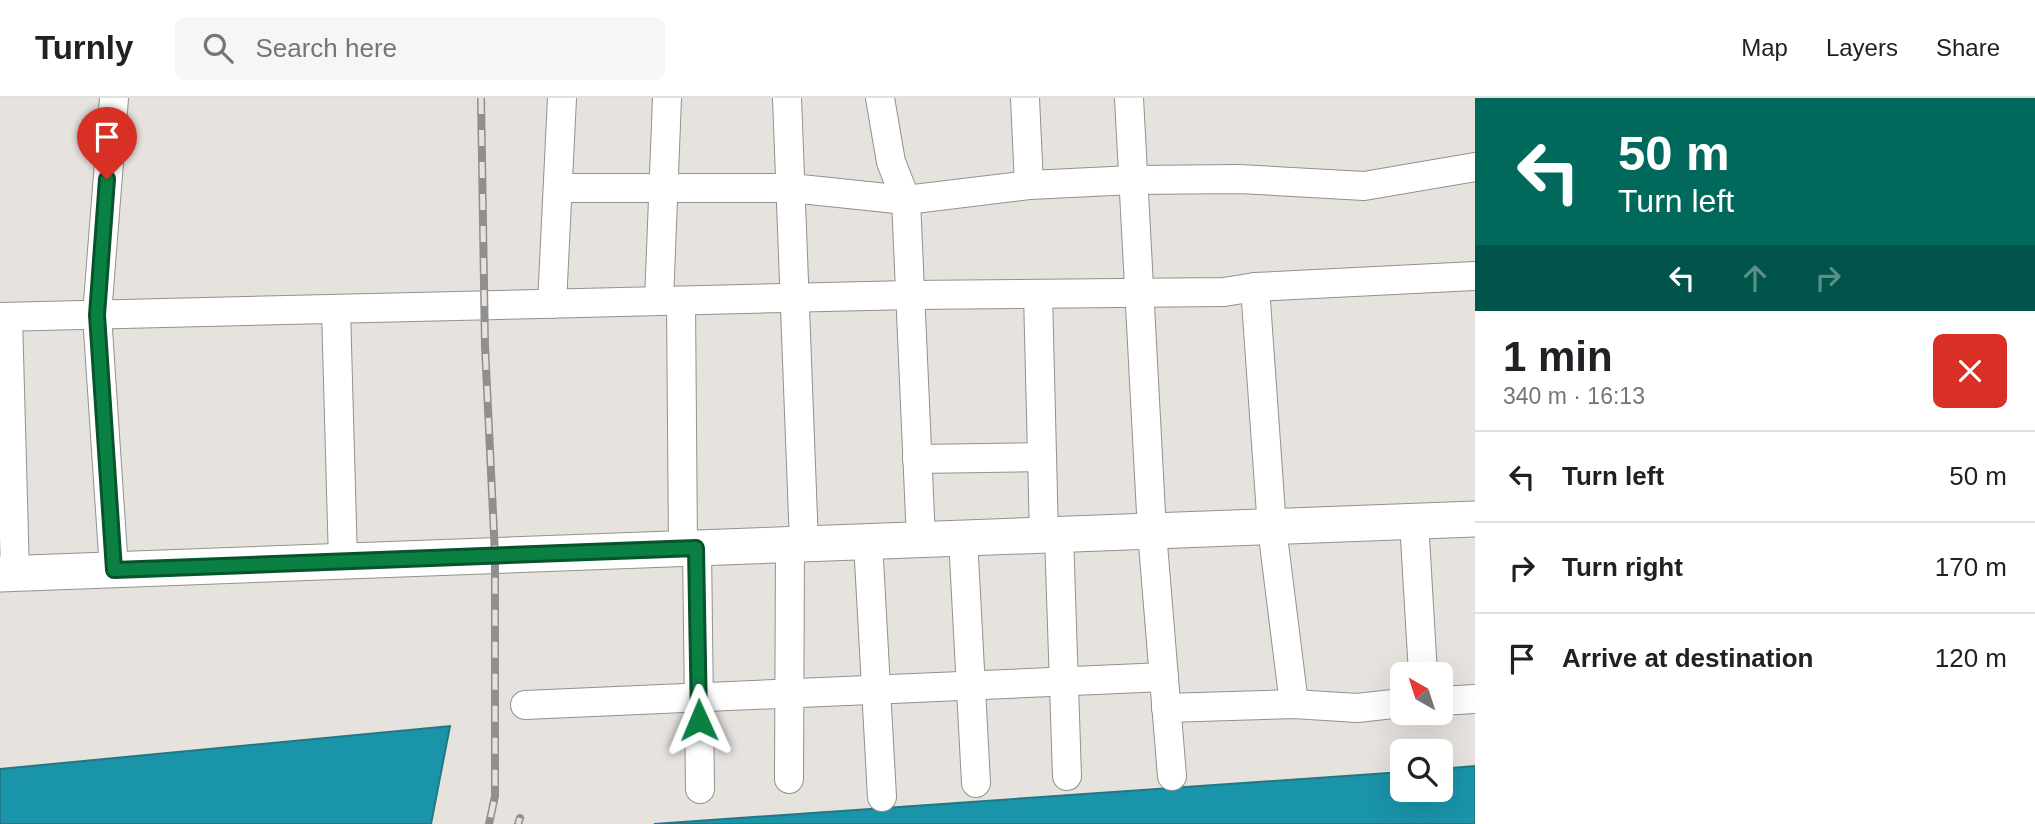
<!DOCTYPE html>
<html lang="en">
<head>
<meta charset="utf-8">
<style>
  body { margin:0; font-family:Arial,sans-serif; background:#f6f6f6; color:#202124; height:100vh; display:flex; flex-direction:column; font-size:26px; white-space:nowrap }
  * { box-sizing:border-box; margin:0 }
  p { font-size:23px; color:#757577 }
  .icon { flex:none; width:38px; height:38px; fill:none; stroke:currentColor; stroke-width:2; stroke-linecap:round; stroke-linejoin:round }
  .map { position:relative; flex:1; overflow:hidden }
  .panel { display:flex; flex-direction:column; background:#fff; width:560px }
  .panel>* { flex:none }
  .banner { background:#00695c; color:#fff; overflow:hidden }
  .needle { width:46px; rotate:321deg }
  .buttons { position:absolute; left:1390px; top:564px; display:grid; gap:14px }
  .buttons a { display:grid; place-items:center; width:63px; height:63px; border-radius:10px; background:#fff; box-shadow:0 7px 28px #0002; font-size:35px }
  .pin { position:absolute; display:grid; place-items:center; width:60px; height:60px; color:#fff; margin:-72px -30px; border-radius:50% 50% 50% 0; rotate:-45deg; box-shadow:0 0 7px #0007 }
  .pin .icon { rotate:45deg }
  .me { position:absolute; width:77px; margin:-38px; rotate:359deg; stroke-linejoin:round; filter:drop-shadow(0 0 5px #0008) }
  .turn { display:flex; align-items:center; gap:24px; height:147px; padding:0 28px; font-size:32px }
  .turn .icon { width:91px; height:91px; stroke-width:2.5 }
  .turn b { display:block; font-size:49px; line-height:60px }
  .lanes { display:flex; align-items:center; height:66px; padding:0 28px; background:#0003; justify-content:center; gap:35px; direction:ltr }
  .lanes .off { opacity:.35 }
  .round { display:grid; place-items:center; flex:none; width:74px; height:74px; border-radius:10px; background:#f6f6f6 }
  .summary { display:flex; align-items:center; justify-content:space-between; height:119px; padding:0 28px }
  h1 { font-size:42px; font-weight:600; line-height:52px }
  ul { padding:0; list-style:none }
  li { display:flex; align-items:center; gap:21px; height:91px; padding:0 28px; border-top:2px solid #e0e0e0 }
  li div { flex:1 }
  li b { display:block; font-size:26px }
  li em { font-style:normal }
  header { display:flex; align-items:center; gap:42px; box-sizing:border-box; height:98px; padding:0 35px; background:#fff; border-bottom:2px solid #e0e0e0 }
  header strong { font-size:33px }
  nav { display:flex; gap:38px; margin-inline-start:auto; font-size:24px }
  .search { width:490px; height:63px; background:#f6f6f6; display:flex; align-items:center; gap:18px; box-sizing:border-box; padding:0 24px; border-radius:10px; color:#757577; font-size:26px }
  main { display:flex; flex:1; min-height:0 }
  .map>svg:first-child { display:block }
</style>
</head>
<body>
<header>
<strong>Turnly</strong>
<div class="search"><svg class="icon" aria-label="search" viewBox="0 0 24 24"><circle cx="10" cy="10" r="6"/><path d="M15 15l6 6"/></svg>Search here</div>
<nav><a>Map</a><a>Layers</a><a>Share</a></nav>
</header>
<main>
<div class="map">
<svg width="1475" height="726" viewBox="0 0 1475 726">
  <rect width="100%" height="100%" fill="#e6e2de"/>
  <g fill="#1a94a9" stroke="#227785" stroke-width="2">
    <polygon points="450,628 431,726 0,726 0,671"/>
    <polygon points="1475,668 1475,726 654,726 1402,674 1402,691 1440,691 1440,671"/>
  </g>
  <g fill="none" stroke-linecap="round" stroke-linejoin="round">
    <g stroke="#94918d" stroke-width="30">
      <g id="minor">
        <polyline points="114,0 97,217 114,472"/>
        <polyline points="787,0 804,446"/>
        <polyline points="880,0 891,64 906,102 921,442"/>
        <polyline points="1025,0 1029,87"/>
        <polyline points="1129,0 1152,434 1172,678"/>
        <polyline points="558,90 791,90 906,102 1029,87 1133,82 1239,81 1364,88 1475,69"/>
        <polyline points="1255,189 1272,430 1294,606"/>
        <polyline points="1038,196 1044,438"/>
        <polyline points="659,203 667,0"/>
        <polyline points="681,203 683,451"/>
        <polyline points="552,206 562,0"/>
        <polyline points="336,211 343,463"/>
        <polyline points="0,219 910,197 1224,194 1255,189 1475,178"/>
        <polyline points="8,219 15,476"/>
        <polyline points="917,361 1042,359"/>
        <polyline points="1414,423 1423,576"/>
        <polyline points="1059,437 1067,678"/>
        <polyline points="963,440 976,685"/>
        <polyline points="868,444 882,699"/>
        <polyline points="697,450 700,691"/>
        <polyline points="1440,603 1475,601"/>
        <polyline points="525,607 1164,579"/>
        <polyline points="1166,610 1294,606 1357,610 1402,605"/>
        <polyline points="789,681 790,447"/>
      </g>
    </g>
    <g stroke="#94918d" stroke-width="37">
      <polyline id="major" points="0,476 1475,421"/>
    </g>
    <use href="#minor" stroke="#fff" stroke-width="28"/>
    <use href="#major" stroke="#fff" stroke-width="35"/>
    <g stroke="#918e8b" stroke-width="8">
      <g id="rail">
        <polyline points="481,0 485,248 495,457 495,698 489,726"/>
        <polyline points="518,726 520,720"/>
      </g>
    </g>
    <use href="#rail" stroke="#e6e2de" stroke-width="5" stroke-dasharray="16" stroke-linecap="butt"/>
  </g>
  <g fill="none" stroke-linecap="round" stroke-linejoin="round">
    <g stroke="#07532c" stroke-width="18">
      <polyline id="route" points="107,81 97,217 114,472 696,450 699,622"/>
    </g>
    <use href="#route" stroke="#0b8043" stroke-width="12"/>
  </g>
</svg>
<div class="buttons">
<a><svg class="needle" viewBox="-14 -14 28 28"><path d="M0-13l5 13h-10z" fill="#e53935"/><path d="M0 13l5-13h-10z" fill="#757577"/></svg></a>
<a><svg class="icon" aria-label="search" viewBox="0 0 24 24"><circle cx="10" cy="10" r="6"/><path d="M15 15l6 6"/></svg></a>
</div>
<div class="pin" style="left:107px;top:81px;background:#d93025"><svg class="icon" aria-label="arrive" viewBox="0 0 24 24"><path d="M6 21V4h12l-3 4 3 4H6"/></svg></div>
<svg class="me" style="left:699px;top:622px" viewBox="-20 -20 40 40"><path d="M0-17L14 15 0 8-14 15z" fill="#0b8043" stroke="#fff" stroke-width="4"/></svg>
</div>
<section class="panel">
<div class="banner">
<div class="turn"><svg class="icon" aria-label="left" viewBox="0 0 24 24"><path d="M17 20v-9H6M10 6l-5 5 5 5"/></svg><div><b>50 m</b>Turn left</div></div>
<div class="lanes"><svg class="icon" aria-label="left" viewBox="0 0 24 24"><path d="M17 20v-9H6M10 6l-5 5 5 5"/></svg><svg class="icon off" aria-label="ahead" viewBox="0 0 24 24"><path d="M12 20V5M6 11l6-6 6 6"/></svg><svg class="icon off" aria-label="right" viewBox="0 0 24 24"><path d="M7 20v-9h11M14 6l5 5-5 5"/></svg></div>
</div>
<div class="summary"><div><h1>1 min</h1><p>340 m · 16:13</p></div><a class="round" style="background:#d93025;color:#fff"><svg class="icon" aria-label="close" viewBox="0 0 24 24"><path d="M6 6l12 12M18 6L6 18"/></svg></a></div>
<ul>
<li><svg class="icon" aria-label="left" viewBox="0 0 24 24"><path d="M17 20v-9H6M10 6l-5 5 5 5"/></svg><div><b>Turn left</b></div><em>50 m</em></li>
<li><svg class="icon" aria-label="right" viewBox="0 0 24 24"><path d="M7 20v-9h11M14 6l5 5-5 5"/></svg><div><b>Turn right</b></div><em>170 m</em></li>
<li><svg class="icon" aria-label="arrive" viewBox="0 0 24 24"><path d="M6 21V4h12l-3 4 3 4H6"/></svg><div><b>Arrive at destination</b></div><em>120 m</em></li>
</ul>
</section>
</main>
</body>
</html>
